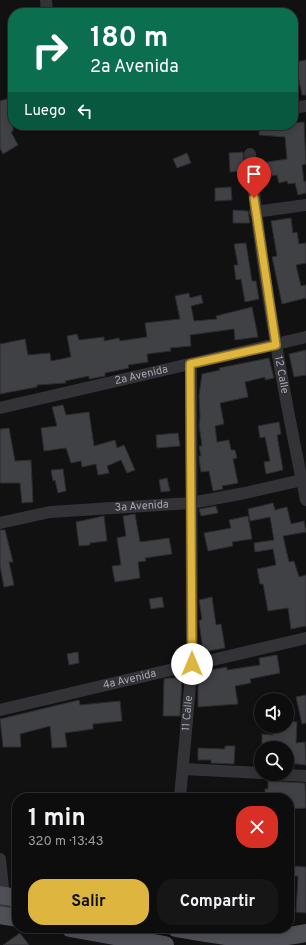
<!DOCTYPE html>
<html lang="es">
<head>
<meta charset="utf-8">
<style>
  body { margin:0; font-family:Overpass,sans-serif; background:#161617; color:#f1f3f6; height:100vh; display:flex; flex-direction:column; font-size:15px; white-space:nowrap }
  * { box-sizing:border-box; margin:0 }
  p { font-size:13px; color:#9a9c9e }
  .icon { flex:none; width:22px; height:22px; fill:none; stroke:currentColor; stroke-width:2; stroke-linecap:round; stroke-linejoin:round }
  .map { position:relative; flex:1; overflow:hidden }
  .panel { position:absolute; left:12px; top:793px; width:282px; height:140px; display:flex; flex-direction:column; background:#0d0d0e; border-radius:16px; box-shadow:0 2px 6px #0003,0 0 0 1px #2d2d2e }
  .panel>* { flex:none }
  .guide { position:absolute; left:8px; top:8px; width:290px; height:122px; border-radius:16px; box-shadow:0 2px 6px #0003,0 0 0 1px #2d2d2e; background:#0b6e4f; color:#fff; overflow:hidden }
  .controls { position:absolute; left:254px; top:693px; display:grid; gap:8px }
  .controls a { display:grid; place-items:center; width:40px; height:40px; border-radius:50%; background:#0d0d0e; box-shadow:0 2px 6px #0003,0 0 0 1px #2d2d2e; font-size:20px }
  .pin { position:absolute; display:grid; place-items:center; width:34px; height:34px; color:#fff; margin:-41px -17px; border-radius:50% 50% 50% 0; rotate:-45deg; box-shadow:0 0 4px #0007 }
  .pin .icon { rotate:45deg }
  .me { position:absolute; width:44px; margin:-22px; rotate:0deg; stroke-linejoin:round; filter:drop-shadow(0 0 3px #0008) }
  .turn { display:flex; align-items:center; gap:14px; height:84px; padding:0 16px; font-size:18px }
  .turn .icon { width:52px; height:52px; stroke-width:2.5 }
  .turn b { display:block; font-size:28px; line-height:34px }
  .then { display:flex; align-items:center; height:38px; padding:0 16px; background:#0003; gap:8px; font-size:15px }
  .round { display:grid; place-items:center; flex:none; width:42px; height:42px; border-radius:16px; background:#161617 }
  .summary { display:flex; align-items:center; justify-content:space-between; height:68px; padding:0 16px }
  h1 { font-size:24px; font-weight:700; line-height:30px }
  .button { display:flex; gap:8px; margin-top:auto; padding:8px 16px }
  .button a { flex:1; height:46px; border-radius:16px; background:#ddb53f; color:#111; font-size:16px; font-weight:700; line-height:46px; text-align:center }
  .button a+a { background:#161617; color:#f1f3f6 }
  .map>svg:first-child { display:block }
</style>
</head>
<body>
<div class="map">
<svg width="306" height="945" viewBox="0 0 306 945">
  <rect width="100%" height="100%" fill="#111112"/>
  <g fill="#404145" stroke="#2c2b2e">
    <polygon points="306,60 306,95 302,95 295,62"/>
    <polygon points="13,97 13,131 11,132 18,145 3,154 0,148 0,101"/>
    <polygon points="304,122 306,164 302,165 304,182 306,181 306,193 298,195 295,183 288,184 287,181 279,183 277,175 263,177 261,163 287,159 285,137 259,135 260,125 293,125 294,123"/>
    <polygon points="243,152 244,171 230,172 229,153"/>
    <polygon points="187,153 191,163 177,168 173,159"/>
    <polygon points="231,187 232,200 215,201 215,188"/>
    <polygon points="233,210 248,211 250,223 233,223"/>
    <polygon points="291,218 293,233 297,232 299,244 306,243 306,263 296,265 301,286 306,285 306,298 282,304 272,257 277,256 271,221"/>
    <polygon points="246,243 252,281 256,281 259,299 245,302 241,279 236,280 234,265 238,265 234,244"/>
    <polygon points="189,293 190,298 201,295 203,303 191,306 194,321 217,319 216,316 252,307 258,337 235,340 234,329 190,335 191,346 170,348 171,351 147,354 148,362 128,365 129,368 105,373 105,376 89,379 89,376 65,381 66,383 37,385 37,387 0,394 0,344 25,339 28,355 50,353 51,361 71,357 67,336 77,334 79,340 104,337 104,341 119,338 120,341 147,337 145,323 180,319 175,296"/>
    <polygon points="306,350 306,375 294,377 289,354"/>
    <polygon points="269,358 274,378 265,380 265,377 245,382 248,397 220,403 224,424 215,426 217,442 229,440 231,450 235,450 237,458 233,459 238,483 222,486 223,489 213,491 209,471 201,472 199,459 199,456 201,456 199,446 202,446 199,425 200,417 199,396 202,374 220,370 219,368"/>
    <polygon points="63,405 66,415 89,412 94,446 115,440 117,448 124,445 135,470 127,473 121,460 107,466 109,473 98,475 96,464 82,467 81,461 71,463 66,448 44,451 41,428 57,426 52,407"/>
    <polygon points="279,422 281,434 277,435 283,470 266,474 264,462 270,461 265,437 260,438 258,426"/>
    <polygon points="9,428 15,461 31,460 33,502 22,503 20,483 0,483 0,429"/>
    <polygon points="178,433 180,446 157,448 156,435"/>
    <polygon points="63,469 66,491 58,493 55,480 53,481 51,470"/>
    <polygon points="167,478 170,491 161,492 159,480"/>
    <polygon points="273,503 275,510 287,507 291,524 304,521 306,532 283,536 289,562 294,561 299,577 306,575 306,626 291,629 288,608 268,611 263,584 260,584 257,569 276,565 273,549 255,552 254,543 274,540 270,517 250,521 248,509"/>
    <polygon points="216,506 218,513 201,516 199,509"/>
    <polygon points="135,514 140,542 169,538 172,554 145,558 146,561 138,562 140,578 115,582 112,566 121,565 117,538 126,536 123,516"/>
    <polygon points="104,516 107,541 90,543 90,545 79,546 76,522"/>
    <polygon points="248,516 252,539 232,542 233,546 208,551 204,533 231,528 229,520"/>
    <polygon points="0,530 5,530 13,562 9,562 14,585 4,587 0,566"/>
    <polygon points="162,597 164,607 151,609 149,599"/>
    <polygon points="212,597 216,625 221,624 225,648 203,652 199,621 202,619 199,600"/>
    <polygon points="78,652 79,663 69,665 67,654"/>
    <polygon points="277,655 280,673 250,679 251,683 235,686 238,704 198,707 198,684 200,684 199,672 227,667 227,670 260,665 259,658"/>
    <polygon points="169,678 182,678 180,716 163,716 164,679"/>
    <polygon points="306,695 306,723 302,724 296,697"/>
    <polygon points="79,700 80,705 120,701 122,721 93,724 93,729 65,733 67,747 52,748 50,726 20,734 21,747 3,747 0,719"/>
    <polygon points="287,721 297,722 296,743 305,742 306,765 287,763 287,748 262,745 262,734 273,735 273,726 287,726"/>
    <polygon points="225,746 235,746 234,764 211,763 211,760 198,760 198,748 225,749"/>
    <polygon points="268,781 305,783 306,808 289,809 289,798 265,798 265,789 268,789"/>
    <polygon points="292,866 306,867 306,913 296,912 298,876 292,876"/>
    <polygon points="20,933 29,945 3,945"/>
  </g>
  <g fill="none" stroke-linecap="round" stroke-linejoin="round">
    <g stroke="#333337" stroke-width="12">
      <polyline points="46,0 47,13"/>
      <polyline points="293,108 306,106"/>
      <path id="s1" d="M250,154C261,270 282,386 306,500"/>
      <polyline points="255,212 306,205"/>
      <path id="s2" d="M0,408L306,337"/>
      <path id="s3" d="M0,523L50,512L191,503L245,493L306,479"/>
      <path id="s4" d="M0,710L306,638"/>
      <polyline points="184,769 261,773"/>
      <polyline points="270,774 306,776"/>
      <path id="s5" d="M180,798L192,664L191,364"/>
      <polyline points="0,859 6,916"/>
    </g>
    <g stroke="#4f5056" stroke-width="18">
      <polyline points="0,895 17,898"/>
      <polyline points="0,915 17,918"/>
      <polyline points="70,928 165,945"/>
      <path d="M176,928C226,937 255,943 306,933"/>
    </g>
  </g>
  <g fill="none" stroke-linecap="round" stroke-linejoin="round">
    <g stroke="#907629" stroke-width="10">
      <polyline id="route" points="192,664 190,364 276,345 254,198"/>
    </g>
    <use href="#route" stroke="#ddb53f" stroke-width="7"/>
  </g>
  <g text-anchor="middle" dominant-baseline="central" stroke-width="3" stroke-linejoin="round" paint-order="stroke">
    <g font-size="11" fill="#a4a7b2" stroke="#0c0c0d">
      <text stroke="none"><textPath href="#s2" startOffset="145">2a Avenida</textPath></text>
      <text stroke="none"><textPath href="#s1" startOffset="223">12 Calle</textPath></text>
      <text stroke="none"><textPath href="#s3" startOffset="143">3a Avenida</textPath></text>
      <text stroke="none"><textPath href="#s4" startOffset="133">4a Avenida</textPath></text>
      <text stroke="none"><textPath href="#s5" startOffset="85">11 Calle</textPath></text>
    </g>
  </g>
</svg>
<div class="controls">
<a><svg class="icon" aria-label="sound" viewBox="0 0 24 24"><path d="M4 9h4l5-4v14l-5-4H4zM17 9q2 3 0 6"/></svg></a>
<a><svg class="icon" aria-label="search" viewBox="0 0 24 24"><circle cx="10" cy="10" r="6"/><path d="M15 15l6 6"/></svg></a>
</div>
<div class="pin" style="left:254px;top:198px;background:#d93025"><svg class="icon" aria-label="arrive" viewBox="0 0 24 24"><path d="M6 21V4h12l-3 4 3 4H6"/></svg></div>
<svg class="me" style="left:192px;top:664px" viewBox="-20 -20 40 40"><circle r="19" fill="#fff"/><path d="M0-13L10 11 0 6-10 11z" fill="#ddb53f"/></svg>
<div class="guide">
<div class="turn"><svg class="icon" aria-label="right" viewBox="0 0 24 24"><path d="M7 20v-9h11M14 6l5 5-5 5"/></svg><div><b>180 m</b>2a Avenida</div></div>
<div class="then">Luego<svg class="icon" aria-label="left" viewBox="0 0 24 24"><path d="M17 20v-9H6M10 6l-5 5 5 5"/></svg></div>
</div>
<section class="panel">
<div class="summary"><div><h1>1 min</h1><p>320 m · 13:43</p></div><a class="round" style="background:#d93025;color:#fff"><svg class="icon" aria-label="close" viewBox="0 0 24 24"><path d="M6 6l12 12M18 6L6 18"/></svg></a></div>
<div class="button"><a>Salir</a><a>Compartir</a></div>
</section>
</div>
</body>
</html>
